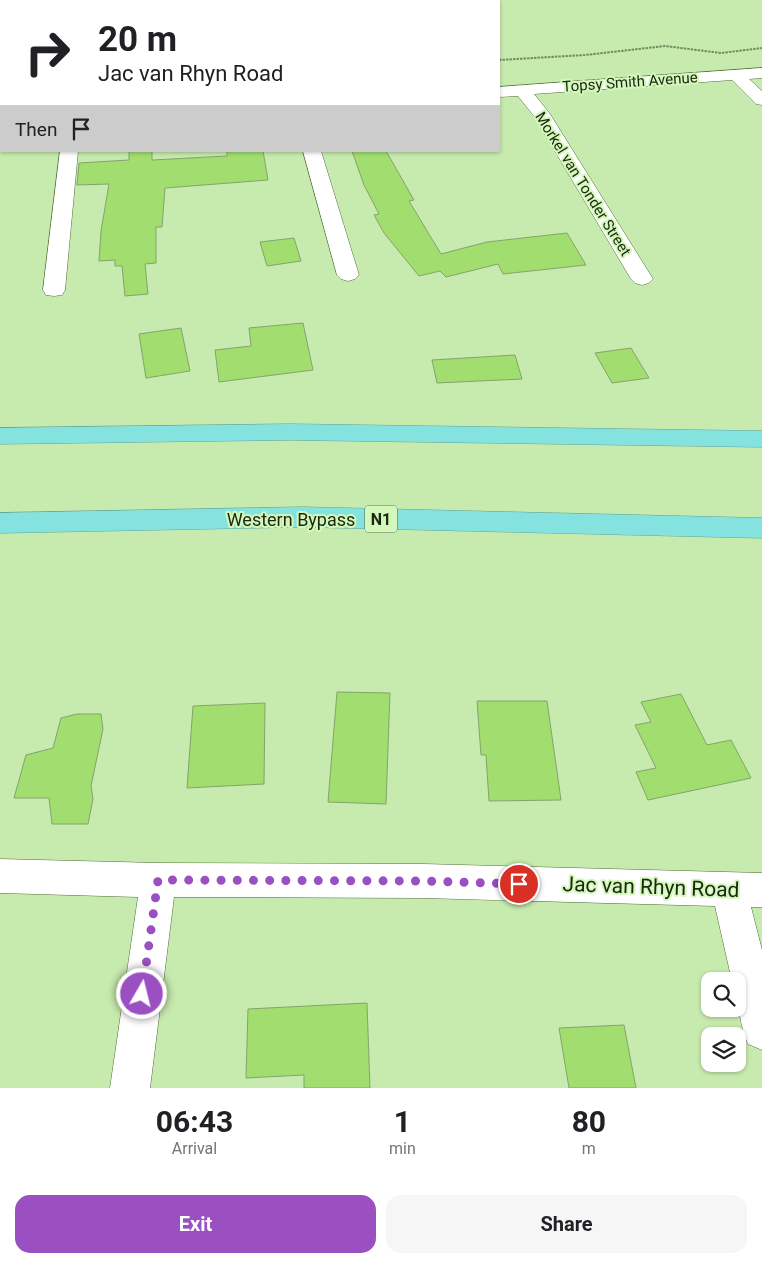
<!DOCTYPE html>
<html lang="en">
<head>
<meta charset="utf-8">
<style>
  body { margin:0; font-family:Roboto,sans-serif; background:#f6f6f6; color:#202124; height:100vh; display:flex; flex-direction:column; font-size:19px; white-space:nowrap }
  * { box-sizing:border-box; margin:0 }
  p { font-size:16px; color:#757577 }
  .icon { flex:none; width:28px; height:28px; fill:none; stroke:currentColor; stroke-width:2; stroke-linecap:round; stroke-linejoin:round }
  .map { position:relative; height:1088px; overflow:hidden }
  .side { display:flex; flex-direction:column; background:#fff; flex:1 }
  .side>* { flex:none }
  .guide { position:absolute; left:0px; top:0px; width:500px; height:152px; box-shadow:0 1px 4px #0004; background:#fff; color:#202124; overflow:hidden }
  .buttons { position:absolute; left:701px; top:972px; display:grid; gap:10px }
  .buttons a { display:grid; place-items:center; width:45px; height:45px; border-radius:10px; background:#fff; box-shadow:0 1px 4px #0004; font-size:25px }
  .pin { position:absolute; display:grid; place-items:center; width:42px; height:42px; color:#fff; margin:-21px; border:2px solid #fff; border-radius:50%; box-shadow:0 1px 5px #0007 }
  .me { position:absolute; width:55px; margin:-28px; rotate:8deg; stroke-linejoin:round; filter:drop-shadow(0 0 4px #0008) }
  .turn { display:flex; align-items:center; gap:18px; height:105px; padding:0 15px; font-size:22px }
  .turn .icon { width:65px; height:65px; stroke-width:2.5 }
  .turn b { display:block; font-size:35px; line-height:42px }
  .then { display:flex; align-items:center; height:48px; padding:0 15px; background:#0003; gap:10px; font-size:19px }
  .eta { display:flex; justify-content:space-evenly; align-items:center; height:85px; text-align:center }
  .eta b { font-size:30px; font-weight:700; line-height:35px }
  .primary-button { display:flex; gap:10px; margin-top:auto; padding:10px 15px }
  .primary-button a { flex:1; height:58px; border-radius:15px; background:#9b50c2; color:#fff; font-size:20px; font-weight:700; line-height:58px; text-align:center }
  .primary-button a+a { background:#f6f6f6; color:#202124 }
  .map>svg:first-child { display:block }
</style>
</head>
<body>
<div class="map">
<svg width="762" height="1088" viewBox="0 0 762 1088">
  <rect width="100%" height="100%" fill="#c7eaae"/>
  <g fill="#a1dd6f" stroke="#84a46b">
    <polygon points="129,151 152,151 152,160 227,156 227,151 263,151 268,180 165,188 162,227 156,227 156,263 145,264 148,294 125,296 122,266 115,266 115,260 99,261 101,231 109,184 77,185 79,163 129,160"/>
    <polygon points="352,151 386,151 414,200 409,201 441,254 487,242 567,233 586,265 503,274 498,264 446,277 440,271 419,276 384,233 374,215 379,214 364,185"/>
    <polygon points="294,238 301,261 267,266 260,242"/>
    <polygon points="303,323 313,370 219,382 215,350 251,346 249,328"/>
    <polygon points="181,328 190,371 146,378 139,334"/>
    <polygon points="631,348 649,378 612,383 595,353"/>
    <polygon points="515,355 522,379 437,383 432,360"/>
    <polygon points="337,692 390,693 386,804 328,802"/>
    <polygon points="681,694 707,745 731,740 751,778 648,800 636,772 656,768 635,725 651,722 641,702"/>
    <polygon points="477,701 547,701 561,800 489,801 486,755 481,755"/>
    <polygon points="265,703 264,784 187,788 193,706"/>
    <polygon points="77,714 101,714 103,729 91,786 93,799 88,824 52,824 49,798 14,798 26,755 53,748 61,718"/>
    <polygon points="367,1003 370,1088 304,1088 304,1075 246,1078 248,1009"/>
    <polygon points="624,1025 636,1088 569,1088 559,1028"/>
  </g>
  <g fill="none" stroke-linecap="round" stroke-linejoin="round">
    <g stroke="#4f6d36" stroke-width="1">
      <g id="minor">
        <rect x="72" y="0" width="14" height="1"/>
        <polygon points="393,0 426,0 393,1"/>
        <polygon points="0,23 1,24 1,33 0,33"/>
        <polygon points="762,68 762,78 749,79 762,91 762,105 756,104 732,80 534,94 550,114 653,279 649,283 642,285 635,283 631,279 534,116 518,96 499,97 499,87"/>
        <rect x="0" y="127" width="1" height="10"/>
        <polygon points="60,151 78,151 65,290 62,295 54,296 46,295 43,290"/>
        <polygon points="303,151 321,151 359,275 355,279 348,281 341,279 337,275"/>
        <path d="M0,859L158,863L423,864L762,873V907H751L762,950V1050L748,1044C739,1023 738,1004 738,981H732L715,906L423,898L174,897L150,1088H110L138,897L0,893Z"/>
      </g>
    </g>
    <g stroke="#5fa197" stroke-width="1">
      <g id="highway">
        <polygon points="290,424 762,431 762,447 290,440 0,444 0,428"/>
        <polygon points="302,507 762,518 762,538 302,527 0,533 0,513"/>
      </g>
    </g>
    <polyline stroke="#748c61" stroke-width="2" stroke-dasharray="2.5 1" stroke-linecap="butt" points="499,60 585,55 665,46 721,53 762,48"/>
    <use href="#minor" fill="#fff" fill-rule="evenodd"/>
    <use href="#highway" fill="#84e3df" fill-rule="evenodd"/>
  </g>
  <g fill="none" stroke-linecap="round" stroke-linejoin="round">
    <polyline stroke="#9b50c2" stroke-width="9" stroke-dasharray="0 16.2" points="142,994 158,880 423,881 519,884"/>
  </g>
  <g text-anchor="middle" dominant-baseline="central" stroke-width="4" stroke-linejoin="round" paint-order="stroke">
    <g font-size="15" fill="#1b2710" stroke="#d4f8bb">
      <text transform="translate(630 82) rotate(-4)">Topsy Smith Avenue</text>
      <text transform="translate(583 184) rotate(58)">Morkel van Tonder Street</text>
    </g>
    <rect fill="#d4f8bb" stroke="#526643" stroke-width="1" x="365" y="505.5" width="32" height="27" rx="4"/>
    <g font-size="16" font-weight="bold" fill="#1b2710">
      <text x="381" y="519">N1</text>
    </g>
    <g font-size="18" fill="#1b2710" stroke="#d4f8bb">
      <text x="291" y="519">Western Bypass</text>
    </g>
    <g font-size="21" fill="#1b2710" stroke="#d4f8bb">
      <text transform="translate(651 887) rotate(2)">Jac van Rhyn Road</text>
    </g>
  </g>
</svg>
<div class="buttons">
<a><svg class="icon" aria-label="search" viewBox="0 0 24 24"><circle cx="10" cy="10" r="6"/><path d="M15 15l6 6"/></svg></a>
<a><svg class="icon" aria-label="layers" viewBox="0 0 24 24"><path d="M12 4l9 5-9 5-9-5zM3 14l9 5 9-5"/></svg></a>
</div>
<div class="pin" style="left:519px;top:884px;background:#d93025"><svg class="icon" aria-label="arrive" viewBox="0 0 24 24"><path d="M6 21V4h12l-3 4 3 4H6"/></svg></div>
<svg class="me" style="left:142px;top:994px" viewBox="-20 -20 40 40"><circle r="17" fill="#9b50c2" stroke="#fff" stroke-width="3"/><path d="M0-11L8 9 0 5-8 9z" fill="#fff"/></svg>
<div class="guide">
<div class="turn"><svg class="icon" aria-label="right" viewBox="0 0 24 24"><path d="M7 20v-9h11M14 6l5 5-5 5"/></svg><div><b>20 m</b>Jac van Rhyn Road</div></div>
<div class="then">Then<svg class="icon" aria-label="arrive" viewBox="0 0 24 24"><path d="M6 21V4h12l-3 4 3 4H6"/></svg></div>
</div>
</div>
<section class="side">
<div class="eta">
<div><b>06:43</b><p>Arrival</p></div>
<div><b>1</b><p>min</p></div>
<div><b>80</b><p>m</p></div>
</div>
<div class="primary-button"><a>Exit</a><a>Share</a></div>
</section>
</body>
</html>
